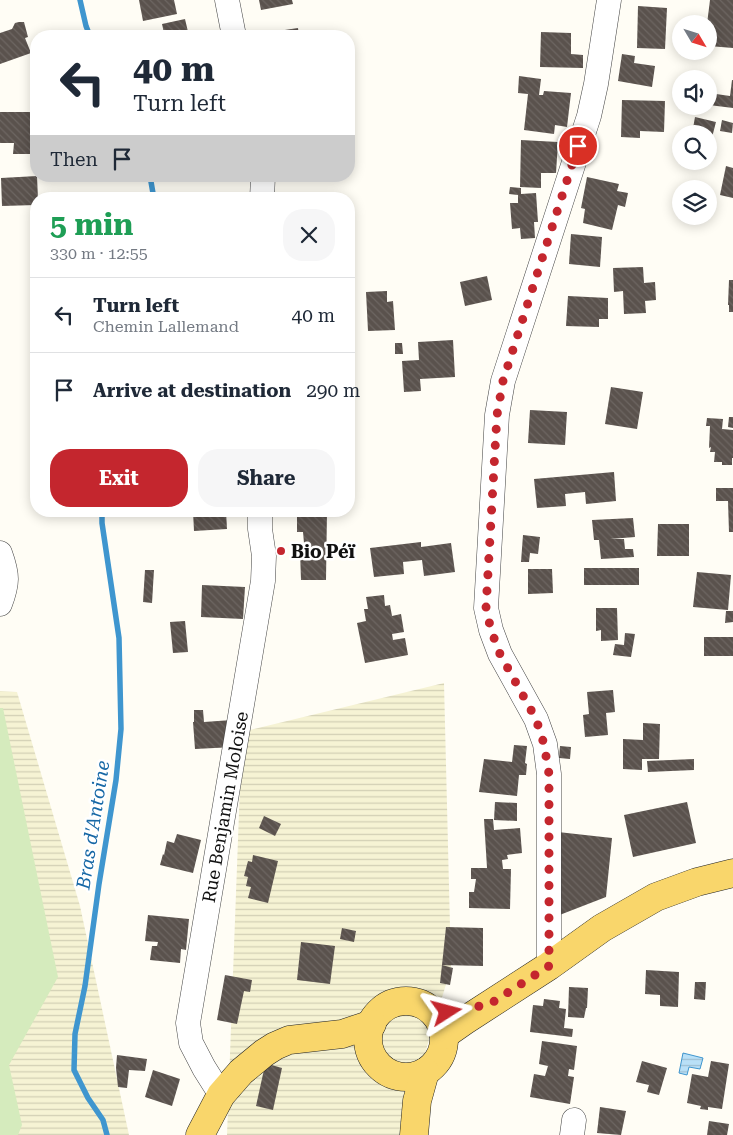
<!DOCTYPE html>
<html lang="en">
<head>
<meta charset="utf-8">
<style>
  body { margin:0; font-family:"Roboto Serif",serif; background:#f6f6f7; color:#1f2937; height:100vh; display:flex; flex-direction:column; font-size:19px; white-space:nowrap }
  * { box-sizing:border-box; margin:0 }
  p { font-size:16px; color:#747a83 }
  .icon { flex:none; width:28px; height:28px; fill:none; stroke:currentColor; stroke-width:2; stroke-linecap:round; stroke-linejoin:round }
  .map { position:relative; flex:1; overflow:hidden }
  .sheet { position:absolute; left:30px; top:192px; width:325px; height:325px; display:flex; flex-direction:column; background:#fff; border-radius:20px; box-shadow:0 2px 12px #0003 }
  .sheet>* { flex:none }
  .top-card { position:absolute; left:30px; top:30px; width:325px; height:152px; border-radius:20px; box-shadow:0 2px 12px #0003; background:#fff; color:#1f2937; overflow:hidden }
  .needle { width:32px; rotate:128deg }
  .controls { position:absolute; left:672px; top:15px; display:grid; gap:10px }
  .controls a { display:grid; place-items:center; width:45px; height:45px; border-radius:50%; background:#fff; box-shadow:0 2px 12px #0003; font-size:25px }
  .pin { position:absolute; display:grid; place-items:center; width:42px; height:42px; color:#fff; margin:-21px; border:2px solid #fff; border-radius:50%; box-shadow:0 1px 5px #0007 }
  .me { position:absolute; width:55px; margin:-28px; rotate:81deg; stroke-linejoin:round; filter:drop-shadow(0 0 4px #0008) }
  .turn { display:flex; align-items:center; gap:18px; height:105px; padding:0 20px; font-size:22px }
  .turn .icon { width:65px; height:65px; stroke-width:2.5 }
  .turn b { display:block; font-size:35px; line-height:42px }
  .then { display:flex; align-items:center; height:48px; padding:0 20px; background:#0003; gap:10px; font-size:19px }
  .round { display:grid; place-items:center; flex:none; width:52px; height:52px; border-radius:20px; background:#f6f6f7 }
  .summary { display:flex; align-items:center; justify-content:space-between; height:85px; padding:0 20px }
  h1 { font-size:30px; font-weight:700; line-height:38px; color:#1e9e55 }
  .action { display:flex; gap:10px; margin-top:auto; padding:10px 20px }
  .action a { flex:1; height:58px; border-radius:20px; background:#c4262e; color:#fff; font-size:20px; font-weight:700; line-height:58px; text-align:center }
  .action a+a { background:#f6f6f7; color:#1f2937 }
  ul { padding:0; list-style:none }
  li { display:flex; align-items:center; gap:15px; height:75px; padding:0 20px; border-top:1px solid #e0e1e3 }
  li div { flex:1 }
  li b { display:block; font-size:19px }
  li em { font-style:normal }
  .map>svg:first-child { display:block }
</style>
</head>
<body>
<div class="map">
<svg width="733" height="1135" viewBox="0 0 733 1135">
  <defs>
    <pattern id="farmland-rules" width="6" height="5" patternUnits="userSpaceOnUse" patternTransform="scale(1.25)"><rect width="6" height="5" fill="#f6f3d4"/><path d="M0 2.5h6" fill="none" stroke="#d2cfb5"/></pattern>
    <pattern id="water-rules" width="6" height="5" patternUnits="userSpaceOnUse" patternTransform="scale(1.25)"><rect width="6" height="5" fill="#b9e0f7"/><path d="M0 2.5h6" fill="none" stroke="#9ebfd3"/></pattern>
    <pattern id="building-back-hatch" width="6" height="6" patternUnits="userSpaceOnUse" patternTransform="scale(1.25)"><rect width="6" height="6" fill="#5a524d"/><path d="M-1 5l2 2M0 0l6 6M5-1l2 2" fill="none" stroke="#6d6662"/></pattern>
  </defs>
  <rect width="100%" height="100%" fill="#fffdf5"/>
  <g fill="url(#farmland-rules)">
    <polygon points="444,683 451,968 400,1135 227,1135 242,732"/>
    <polygon points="0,691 17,692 80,906 129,1135 0,1135"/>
  </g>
  <polygon fill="#d5ebbd" points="0,708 3,708 58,977 9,1065 22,1125 18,1135 0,1135"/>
  <polygon fill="url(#water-rules)" stroke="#3f96cf" points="683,1053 703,1058 700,1069 689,1067 687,1075 679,1073"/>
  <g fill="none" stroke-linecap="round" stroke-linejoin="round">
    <g stroke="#3f96cf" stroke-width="5.5">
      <polyline points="80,0 86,26 90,36"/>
      <polyline points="150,176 154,199"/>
      <polyline points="102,511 102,523 119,638 121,729 116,780 99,884 85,986 75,1034 74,1070 88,1098 103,1120 107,1135"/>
    </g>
  </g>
  <g fill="url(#building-back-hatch)">
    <polygon points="139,0 174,0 177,14 143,21"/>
    <polygon points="259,0 292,0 293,4 261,10"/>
    <polygon points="710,0 733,0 733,48 709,46 709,24 707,24"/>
    <polygon points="638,6 667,8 665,49 637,48"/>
    <polygon points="185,19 189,36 152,36 164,33 162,24"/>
    <polygon points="19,22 24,22 28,37 25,38 31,53 0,64 0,33 12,29 15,23"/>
    <polygon points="298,28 299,36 266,36 265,33"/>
    <polygon points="541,32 571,33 571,54 583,55 583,68 540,67"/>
    <polygon points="622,54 635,56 634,63 655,66 652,87 618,81"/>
    <polygon points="519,76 541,79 539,95 543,95 544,91 571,93 567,127 555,125 554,134 524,130 528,94 518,93"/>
    <polygon points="732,80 733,80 733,108 709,105 709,93 730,96"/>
    <polygon points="622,100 665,101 664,132 640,131 640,138 621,137"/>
    <polygon points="0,112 30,112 31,154 13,154 14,143 0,143"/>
    <polygon points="695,117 716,122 710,145 709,144 709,134 692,134"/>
    <polygon points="722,120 733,123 732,133 720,131"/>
    <polygon points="521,140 558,142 556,173 541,173 541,188 520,187"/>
    <polygon points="726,166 733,168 733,198 720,195"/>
    <polygon points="37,176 38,199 36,199 36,205 2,206 1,178"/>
    <polygon points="587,177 619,184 617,191 628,193 625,207 618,205 612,230 583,223 585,209 581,208"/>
    <polygon points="510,187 521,188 521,194 536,193 538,222 534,222 535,238 521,239 520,228 512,229 510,203 518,203 518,195 509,194"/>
    <polygon points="571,234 602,237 600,267 569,264"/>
    <polygon points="643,267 644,283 655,282 656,300 645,301 646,313 624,314 623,291 614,292 613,268"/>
    <polygon points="487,276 492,300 465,306 460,282"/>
    <polygon points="729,280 733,280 733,312 729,312 729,305 728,305"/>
    <polygon points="387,291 387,302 393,301 395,330 368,331 366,292"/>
    <polygon points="568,296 608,298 608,319 599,319 599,327 566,326"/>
    <polygon points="453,340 455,377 420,379 421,391 404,392 402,361 419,360 418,342"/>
    <polygon points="395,343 402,343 403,354 395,354"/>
    <polygon points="611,387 643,392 637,429 605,424"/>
    <polygon points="530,410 567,412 565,445 528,443"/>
    <polygon points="729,417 733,417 733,428 728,427"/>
    <polygon points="707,418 723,419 722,429 733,430 733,458 732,458 732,465 722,465 722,462 714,462 715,452 710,452 711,447 709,448 710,426 706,426"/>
    <polygon points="614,472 616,501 586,504 585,492 565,494 566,506 537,508 534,479"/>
    <polygon points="716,488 733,488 733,532 729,532 728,501 716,501"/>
    <polygon points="193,511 226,511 227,529 194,531"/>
    <polygon points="297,511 327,511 326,580 301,580 300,552 306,552 306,543 304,543 303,532 297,532"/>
    <polygon points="633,518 635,537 610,539 624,539 625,549 633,549 634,557 601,559 599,540 594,540 592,520"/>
    <polygon points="658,524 689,524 689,556 657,556"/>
    <polygon points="523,535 540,537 538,554 530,553 529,562 521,562"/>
    <polygon points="421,542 421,547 451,543 455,572 424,576 422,560 403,562 404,574 374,577 370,548"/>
    <rect x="584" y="568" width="55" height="17"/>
    <polygon points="528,569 552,569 553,593 528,594"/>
    <polygon points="145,570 154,570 152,603 143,602"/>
    <polygon points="697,572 731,575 728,610 693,607"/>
    <polygon points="202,585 245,587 243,619 201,617"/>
    <polygon points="384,595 385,606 390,605 392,616 401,614 404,632 392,634 393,640 405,638 408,655 365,663 357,623 366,621 364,609 368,609 366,597"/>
    <polygon points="596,608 617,608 618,640 601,641 601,630 596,631"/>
    <polygon points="726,611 733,611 733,622 725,623"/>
    <polygon points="185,621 188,652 173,653 170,622"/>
    <polygon points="625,633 635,634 631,657 613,655 615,644 624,645"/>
    <rect x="704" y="637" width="29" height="19"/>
    <polygon points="613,690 615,712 606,713 608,735 585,737 583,715 589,714 587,692"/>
    <polygon points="194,710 203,710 204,722 232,720 234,747 195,749 193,722 194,722"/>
    <polygon points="643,723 660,724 659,759 642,759 642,770 623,769 623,739 643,740"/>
    <polygon points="514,745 527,746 525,763 527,764 526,775 519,775 517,796 479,792 484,759 512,762"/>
    <polygon points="560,746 571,747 570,759 559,758"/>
    <polygon points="694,759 694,770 648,772 647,761"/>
    <polygon points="495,802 517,803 517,821 494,820"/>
    <polygon points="687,802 696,843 633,857 624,815"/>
    <polygon points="264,816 281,824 275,836 259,828"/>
    <polygon points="484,819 493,819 494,830 520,828 522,853 507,855 508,859 502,860 503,869 511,869 510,909 469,908 469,892 474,892 476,879 471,879 471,868 487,868"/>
    <polygon points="558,832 612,838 606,897 557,916"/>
    <polygon points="177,834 201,840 193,873 160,865 163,854 164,855 167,841 174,843"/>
    <polygon points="253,855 278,861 268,903 248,898 251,887 246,886 248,877 244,876 248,861 252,862"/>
    <polygon points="148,915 189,919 186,950 181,949 180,963 150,960 152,946 157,946 158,942 145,941"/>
    <polygon points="446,927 483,928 483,966 442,965"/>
    <polygon points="342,928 356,931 354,942 340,939"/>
    <polygon points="301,942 335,946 330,984 297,980"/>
    <polygon points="442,965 453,968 450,985 440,983"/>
    <polygon points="646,970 679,972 678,1007 660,1006 660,995 645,994"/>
    <polygon points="225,975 252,980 250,992 244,991 237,1024 217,1020"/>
    <polygon points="695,982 706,982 705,1000 694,999"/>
    <polygon points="569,987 588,988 587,1008 586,1008 584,1018 568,1017"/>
    <polygon points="544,999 560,1001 559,1008 566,1009 564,1028 573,1029 572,1037 530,1032 533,1005 543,1006"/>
    <polygon points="542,1041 577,1046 574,1070 569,1069 568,1076 574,1077 570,1104 530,1097 534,1074 545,1076 548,1066 539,1064"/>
    <polygon points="117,1055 147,1059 145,1071 129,1070 127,1088 118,1087 116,1068"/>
    <polygon points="642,1061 667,1068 659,1095 647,1092 649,1085 636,1082"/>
    <polygon points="711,1061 729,1064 722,1109 708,1107 708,1110 700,1109 701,1106 687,1103 692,1074 708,1077"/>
    <polygon points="268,1064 282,1068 273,1110 256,1106 265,1065"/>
    <polygon points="153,1070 180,1079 172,1106 145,1097"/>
    <polygon points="600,1107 626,1111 621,1135 597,1133"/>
    <polygon points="709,1121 729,1124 727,1135 707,1135"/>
  </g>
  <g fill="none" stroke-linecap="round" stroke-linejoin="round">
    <g stroke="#444" stroke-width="25">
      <g id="minor">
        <polyline points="227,0 234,36"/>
        <polyline points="262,199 263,176"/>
        <path d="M0,553C8,575 8,583 0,604"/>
        <polyline points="549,966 549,774 545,744 536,719 500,654 491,630 486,608 497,415 503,381 589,116 596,84 609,0"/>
        <polyline points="221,1095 204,1068 191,1043 188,1023 263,581 264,556 260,529 260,511"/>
        <polyline points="572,1135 574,1120"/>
      </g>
    </g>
    <g stroke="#222" stroke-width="29">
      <g id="major">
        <circle cx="406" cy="1039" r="38"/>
        <polyline points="444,1035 464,1021 549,966 602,928 656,897 697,882 733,873"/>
        <polyline points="200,1135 221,1095 241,1072 264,1053 275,1046 289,1040 342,1034 372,1024"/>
        <polyline points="414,1135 417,1101 425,1072"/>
      </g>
    </g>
    <use href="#minor" stroke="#fff" stroke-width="24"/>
    <use href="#major" stroke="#f9d66b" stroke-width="28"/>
  </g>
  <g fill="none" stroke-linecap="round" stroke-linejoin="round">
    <polyline stroke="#c4262e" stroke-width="9" stroke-dasharray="0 16.2" points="447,1012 460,1010 490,1004 549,966 549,774 544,744 536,719 500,654 491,630 486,608 497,415 503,381 578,146"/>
  </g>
  <circle fill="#c4262e" stroke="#fff" stroke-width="2" cx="281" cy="551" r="5"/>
  <g text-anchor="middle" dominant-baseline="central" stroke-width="5" stroke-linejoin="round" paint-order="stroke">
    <g font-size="18" font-weight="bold" fill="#111" stroke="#fff" text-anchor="start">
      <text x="291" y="551">Bio Péï</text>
    </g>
    <g font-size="18" fill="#111" stroke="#fff">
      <text transform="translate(225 807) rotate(-80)">Rue Benjamin Moloise</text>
    </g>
    <g font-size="19" font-style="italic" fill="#1768a6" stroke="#fff">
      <text transform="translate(93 825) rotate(-81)">Bras d'Antoine</text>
    </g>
  </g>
</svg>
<div class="controls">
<a><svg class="needle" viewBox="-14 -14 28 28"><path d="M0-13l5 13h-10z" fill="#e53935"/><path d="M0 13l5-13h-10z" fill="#747a83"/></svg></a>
<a><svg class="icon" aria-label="sound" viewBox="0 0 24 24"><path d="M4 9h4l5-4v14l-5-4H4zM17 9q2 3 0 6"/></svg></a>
<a><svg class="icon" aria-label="search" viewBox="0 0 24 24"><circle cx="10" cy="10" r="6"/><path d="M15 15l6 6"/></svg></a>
<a><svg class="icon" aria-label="layers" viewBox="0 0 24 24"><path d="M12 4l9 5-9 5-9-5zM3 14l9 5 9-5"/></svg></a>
</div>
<div class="pin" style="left:578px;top:146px;background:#d93025"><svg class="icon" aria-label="arrive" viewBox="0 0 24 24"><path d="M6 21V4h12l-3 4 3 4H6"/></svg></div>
<svg class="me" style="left:447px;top:1012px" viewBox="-20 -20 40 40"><path d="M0-17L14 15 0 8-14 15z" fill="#c4262e" stroke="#fff" stroke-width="4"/></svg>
<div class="top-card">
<div class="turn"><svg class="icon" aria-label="left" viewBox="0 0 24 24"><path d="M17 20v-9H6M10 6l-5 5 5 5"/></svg><div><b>40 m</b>Turn left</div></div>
<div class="then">Then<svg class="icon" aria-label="arrive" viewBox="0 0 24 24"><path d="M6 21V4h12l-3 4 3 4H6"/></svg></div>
</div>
<section class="sheet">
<div class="summary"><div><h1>5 min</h1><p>330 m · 12:55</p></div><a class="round"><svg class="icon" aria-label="close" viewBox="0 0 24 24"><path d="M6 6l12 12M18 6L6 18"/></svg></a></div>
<ul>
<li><svg class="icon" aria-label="left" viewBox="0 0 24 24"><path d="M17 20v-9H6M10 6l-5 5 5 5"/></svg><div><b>Turn left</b><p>Chemin Lallemand</p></div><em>40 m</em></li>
<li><svg class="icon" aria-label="arrive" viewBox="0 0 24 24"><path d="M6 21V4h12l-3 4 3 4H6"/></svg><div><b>Arrive at destination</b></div><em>290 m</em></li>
</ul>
<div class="action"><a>Exit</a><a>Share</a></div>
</section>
</div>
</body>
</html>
